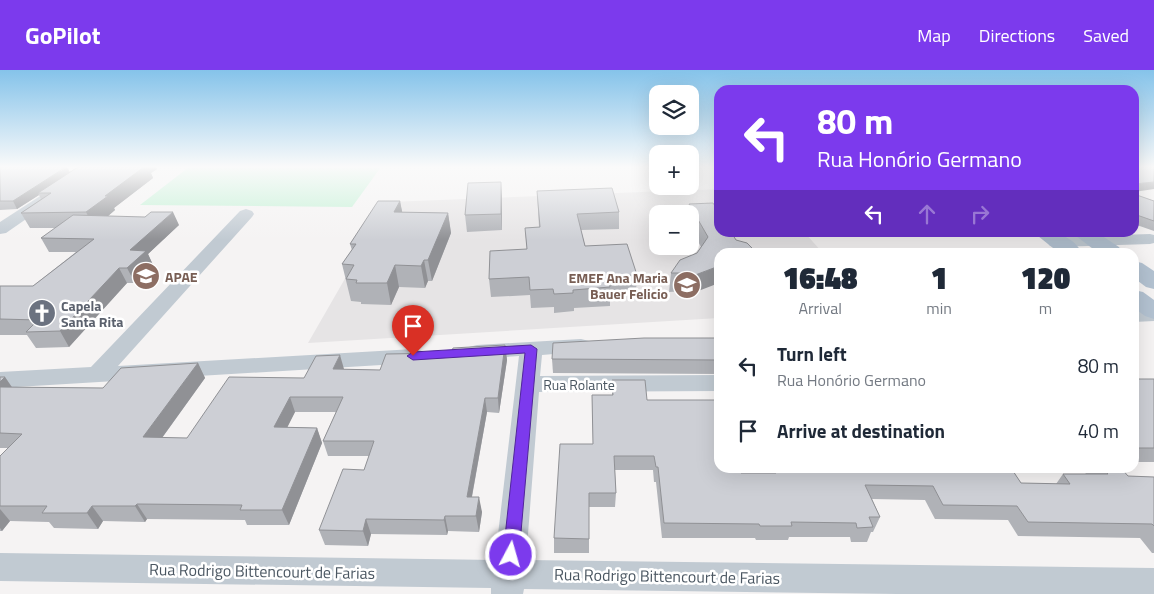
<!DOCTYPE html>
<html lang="en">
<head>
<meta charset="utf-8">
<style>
  body { margin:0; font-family:"Titillium Web",sans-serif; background:#f2f2f3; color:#1f2937; height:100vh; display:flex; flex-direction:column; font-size:19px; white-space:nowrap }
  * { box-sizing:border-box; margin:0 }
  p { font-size:16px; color:#747a83 }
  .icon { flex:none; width:28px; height:28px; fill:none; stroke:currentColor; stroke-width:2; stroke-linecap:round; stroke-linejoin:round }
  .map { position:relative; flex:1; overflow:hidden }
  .drawer { position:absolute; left:714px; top:178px; width:425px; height:225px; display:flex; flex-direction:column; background:#fff; border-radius:15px; box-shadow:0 5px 20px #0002 }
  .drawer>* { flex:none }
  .banner { position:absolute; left:714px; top:15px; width:425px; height:152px; border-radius:15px; box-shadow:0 5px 20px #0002; background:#7c3aed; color:#fff; overflow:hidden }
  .tools { position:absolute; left:649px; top:15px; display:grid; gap:10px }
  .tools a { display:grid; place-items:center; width:50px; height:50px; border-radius:10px; background:#fff; box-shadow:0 5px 20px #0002; font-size:25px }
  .pin { position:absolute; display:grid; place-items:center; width:42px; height:42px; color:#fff; margin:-51px -21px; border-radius:50% 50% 50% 0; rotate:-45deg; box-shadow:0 0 5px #0007 }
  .pin .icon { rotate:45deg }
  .me { position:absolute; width:55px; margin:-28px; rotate:6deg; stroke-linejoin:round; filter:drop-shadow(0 0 4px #0008) }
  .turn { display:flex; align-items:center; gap:18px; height:105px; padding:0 20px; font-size:22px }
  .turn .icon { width:65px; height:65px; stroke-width:2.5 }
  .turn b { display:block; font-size:35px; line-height:42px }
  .lanes { display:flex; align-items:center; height:48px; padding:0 20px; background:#0003; justify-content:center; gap:25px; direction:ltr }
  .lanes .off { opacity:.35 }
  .eta { display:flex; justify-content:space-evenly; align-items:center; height:85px; text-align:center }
  .eta b { font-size:30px; font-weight:800; line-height:35px }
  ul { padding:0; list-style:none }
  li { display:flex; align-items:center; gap:15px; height:65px; padding:0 20px }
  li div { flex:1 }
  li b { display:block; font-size:19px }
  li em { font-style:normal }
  header { display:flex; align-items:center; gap:30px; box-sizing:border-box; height:70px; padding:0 25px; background:#7c3aed; color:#fff }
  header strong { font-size:24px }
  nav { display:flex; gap:28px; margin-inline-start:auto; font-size:18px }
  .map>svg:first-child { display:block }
</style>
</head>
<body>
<header>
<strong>GoPilot</strong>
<nav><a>Map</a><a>Directions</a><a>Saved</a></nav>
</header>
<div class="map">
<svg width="1154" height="524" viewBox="0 0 1154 524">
  <rect width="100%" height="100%" fill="#f5f3f3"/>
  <path fill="#e6e4e5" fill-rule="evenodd" d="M719,119V162L805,163L822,182H719V248L308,273L389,132ZM658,144H690V176H658Z"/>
  <polygon fill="#c3f1d5" points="189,97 381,97 352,137 140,135"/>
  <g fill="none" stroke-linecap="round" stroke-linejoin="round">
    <g fill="#c1cad2" fill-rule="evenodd">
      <polygon points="85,97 101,97 6,163 0,164 0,152"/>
      <polygon points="246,139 252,141 254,144 252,147 118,296 414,279 422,281 425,286 422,291 414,293 0,318 0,302 91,297 240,141"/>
      <polygon points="1150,164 1154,165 1154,173 1150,174 1056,177 1050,176 1047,172 1050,168 1056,167"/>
      <polygon points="1154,239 1154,251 1134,252 1134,240"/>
      <polygon points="581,269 589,271 592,276 589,281 542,285 540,306 719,305 719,321 539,322 526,490 1154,498 1154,524 897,524 524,519 523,524 491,524 491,518 0,511 0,483 495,490 519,286 477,289 469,287 466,282 469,277 477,275"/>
    </g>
    <g fill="#b3c2d1" fill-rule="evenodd">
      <path d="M1033,162C1053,162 1069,163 1082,182H1058Z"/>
      <polygon points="1071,162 1096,162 1119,177 1122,182 1097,182"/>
      <polygon points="1134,191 1142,193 1154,201 1154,219 1146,217 1134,208"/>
      <polygon points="1134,220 1143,222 1154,230 1154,249 1145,246 1134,238"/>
    </g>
  </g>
  <g fill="#b0b2b7">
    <polygon points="0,97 70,102 78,97 156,97 157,99 151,103 153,108 114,138 115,140 108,146 179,155 148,184 153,195 135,213 127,213 69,277 36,278 27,265 0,265 0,216 33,216 76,182 49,182 41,168 56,158 30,158 21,143 41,129 39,125 17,139 0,140"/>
    <polygon points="537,121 619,142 619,159 581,160 585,176 637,205 636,223 610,225 610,236 574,238 574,241 554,243 554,237 531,238 530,225 491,227 489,209 527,179 525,158 539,157"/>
    <polygon points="1134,124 1154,131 1154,161 1134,154"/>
    <polygon points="502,127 502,160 467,162 465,145"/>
    <polygon points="400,131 402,142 448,143 451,163 432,211 428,211 425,218 399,217 391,235 361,234 361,232 351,231 342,194 352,180 350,174"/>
    <polygon points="689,134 719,182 688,225 683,221 669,222 671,203 697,183 701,177 690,156 690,144 688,144"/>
    <polygon points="719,268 719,304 553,303 552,289"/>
    <polygon points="505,275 507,290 499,343 487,342 472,427 482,442 479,462 448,461 447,465 371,464 368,476 325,475 319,460 364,400 369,386 328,386 323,371 336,342 295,342 287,357 317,358 322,373 289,455 247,455 245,450 147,449 145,452 103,451 98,459 54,458 49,452 10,451 2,461 0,461 0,386 8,378 0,378 0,307 5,307 12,317 103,318 198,293 205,308 162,368 187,368 304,308 344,299 380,300 451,283"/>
    <rect x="1134" y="309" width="20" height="83"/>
    <polygon points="612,310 647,330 741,403 768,403 766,398 1011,398 1021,413 1056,414 1063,404 1086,404 1081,398 1121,398 1128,406 1154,407 1154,483 1152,483 1140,468 1018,466 1008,450 935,449 925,430 872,429 880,447 873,462 871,462 867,472 851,472 850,467 789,467 788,470 756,470 755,468 662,468 656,412 654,412 653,400 615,400 616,423 615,437 589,437 589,483 554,483 554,468 593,374 592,325 612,325"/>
  </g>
  <g fill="#909195">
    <polygon points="67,97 71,104 38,123 39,125 17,139 13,131"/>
    <polygon points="140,97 156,97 157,99 151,103 153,108 114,138 115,140 94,158 86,142 105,126"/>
    <polygon points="501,112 502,127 502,160 501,144"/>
    <polygon points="1154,112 1154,119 1134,122 1134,114"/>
    <polygon points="400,131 404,151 394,142"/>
    <polygon points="173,142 179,155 148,184 153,195 135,213 127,198 130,180"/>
    <polygon points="448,143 451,163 432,211 428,190"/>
    <polygon points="424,190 428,211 425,218 421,196"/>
    <polygon points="395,195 399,217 391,235 387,213"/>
    <polygon points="719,196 719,213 688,225 690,207"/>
    <polygon points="119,198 127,213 69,277 60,261"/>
    <polygon points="505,275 507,290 499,343 498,328"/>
    <polygon points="340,285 344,299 333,299"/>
    <polygon points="198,293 205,308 151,383 143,367"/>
    <polygon points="5,307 15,322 0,324 0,312"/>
    <polygon points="290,327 295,342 280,372 274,357"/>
    <polygon points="485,328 487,342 469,442 467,427"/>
    <polygon points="317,358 322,373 289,455 282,440"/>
    <polygon points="479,427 482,442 479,462 476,446"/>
    <polygon points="137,434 147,449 145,452 135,436"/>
    <polygon points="92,436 103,451 98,459 87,443"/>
    <polygon points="0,439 10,451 2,461 0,458"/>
    <polygon points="445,446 448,461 447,465 444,450"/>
    <polygon points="366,449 371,464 368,476 363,461"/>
  </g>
  <g fill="#cdcfd5" stroke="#909195">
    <polygon points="0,97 66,97 13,131 0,131"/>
    <polygon points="78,97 144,97 105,126 108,126 86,142 21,143 51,123 38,123"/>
    <polygon points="1134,97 1154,97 1154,112 1134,114"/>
    <polygon points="501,112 501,144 465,145 468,113"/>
    <polygon points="612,118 619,142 577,144 585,176 627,174 637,205 608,206 610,217 573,220 573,223 554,224 553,219 530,220 529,207 489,209 490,181 527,179 525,158 540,157 537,121"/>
    <polygon points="1134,124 1154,131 1154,151 1134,144"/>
    <polygon points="378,131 400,131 394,142 448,143 428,190 424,190 421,196 395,195 387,213 356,213 357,210 346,209 354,195 342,194 356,174 350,174"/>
    <polygon points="713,133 719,142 719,162 731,162 736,170 747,173 753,179 769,182 719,182 719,196 690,207 685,203 671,203 680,190 697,183 708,167 689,134"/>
    <polygon points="151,142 173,142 130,180 146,181 127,198 119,198 60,261 26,262 38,250 0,249 0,216 33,216 94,169 41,168 73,145 145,147"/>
    <polygon points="644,268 719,268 719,290 552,289 553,273"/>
    <polygon points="505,275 498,328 485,328 467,427 479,427 476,446 445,446 444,450 366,449 363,461 319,460 343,399 364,400 374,371 323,371 343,327 290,327 274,357 317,358 282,440 240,440 242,435 137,434 135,436 92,436 87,443 42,443 47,436 0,436 0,386 22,364 0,363 0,317 103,318 121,298 198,293 143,367 187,368 229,307 304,308 316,286 340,285 333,299 380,300 386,284 451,283 453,278"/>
    <polygon points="0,307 5,307 0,312"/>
    <rect x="1134" y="309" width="20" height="69"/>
    <polygon points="612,310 645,310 647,330 719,330 719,398 739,398 741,403 776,403 774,398 1011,398 1021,413 1070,414 1063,404 1108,404 1102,398 1121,398 1128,406 1154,407 1154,456 1152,454 1028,452 1017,436 943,435 933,416 865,415 880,447 869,447 873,457 857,458 856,453 791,452 792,456 760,456 759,454 664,453 658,397 656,397 654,386 614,386 616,423 589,423 589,469 554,468 560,374 593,374 592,325 613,325"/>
  </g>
  <linearGradient id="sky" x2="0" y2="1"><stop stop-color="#85c3ea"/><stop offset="0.57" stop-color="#fafafa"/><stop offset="1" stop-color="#fafafa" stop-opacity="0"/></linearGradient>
  <rect width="1154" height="170" fill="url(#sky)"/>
  <polygon fill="#7c3aed" stroke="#51269a" points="531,275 537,279 519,485 517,490 511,492 505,490 503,485 525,283 413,290 407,286 413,282"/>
  <defs>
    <g id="school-disc" transform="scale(1.4375)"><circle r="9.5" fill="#8d6e63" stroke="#fff"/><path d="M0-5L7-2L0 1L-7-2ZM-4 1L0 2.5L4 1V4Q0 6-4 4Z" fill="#fff"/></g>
    <g id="church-disc" transform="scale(1.4375)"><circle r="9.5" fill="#6b7280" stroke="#fff"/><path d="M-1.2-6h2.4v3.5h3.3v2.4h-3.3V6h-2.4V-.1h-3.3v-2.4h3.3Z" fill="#fff"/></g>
  </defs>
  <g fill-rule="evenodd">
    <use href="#school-disc" x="146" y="206"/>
    <use href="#school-disc" x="687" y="215"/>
    <use href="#church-disc" x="42" y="243"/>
  </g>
  <g text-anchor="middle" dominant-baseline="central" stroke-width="5" stroke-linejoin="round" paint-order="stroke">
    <g font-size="14" font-weight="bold" fill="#785e54" stroke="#fff" text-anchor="start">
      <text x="165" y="206">APAE</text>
      <text x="668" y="207" text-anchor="end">EMEF Ana Maria<tspan x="668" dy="16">Bauer Felicio</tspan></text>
    </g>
    <g font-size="14" font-weight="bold" fill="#5b616d" stroke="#fff" text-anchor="start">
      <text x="61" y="235">Capela<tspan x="61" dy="16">Santa Rita</tspan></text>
    </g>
    <g font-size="14" fill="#4a5661" stroke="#fff">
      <text x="579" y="314">Rua Rolante</text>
    </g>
    <g font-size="16" fill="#4a5661" stroke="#fff">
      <text transform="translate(262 501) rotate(1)">Rua Rodrigo Bittencourt de Farias</text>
      <text transform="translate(667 506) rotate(1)">Rua Rodrigo Bittencourt de Farias</text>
    </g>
  </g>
</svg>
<div class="tools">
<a><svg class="icon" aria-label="layers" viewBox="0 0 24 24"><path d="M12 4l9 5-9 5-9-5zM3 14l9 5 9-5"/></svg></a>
<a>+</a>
<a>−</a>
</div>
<div class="pin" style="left:413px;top:286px;background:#d93025"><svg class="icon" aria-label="arrive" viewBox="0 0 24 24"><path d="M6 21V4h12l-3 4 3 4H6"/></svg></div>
<svg class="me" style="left:511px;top:485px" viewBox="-20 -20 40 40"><circle r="17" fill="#7c3aed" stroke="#fff" stroke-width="3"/><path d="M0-11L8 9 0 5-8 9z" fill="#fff"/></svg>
<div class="banner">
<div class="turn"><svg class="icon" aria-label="left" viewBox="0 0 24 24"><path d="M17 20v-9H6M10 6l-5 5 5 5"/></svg><div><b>80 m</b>Rua Honório Germano</div></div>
<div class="lanes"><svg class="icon" aria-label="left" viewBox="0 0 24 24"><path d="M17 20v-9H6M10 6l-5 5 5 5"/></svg><svg class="icon off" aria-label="ahead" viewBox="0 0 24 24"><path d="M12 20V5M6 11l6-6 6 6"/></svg><svg class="icon off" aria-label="right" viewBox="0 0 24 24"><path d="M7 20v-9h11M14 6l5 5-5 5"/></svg></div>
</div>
<section class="drawer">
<div class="eta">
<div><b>16:48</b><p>Arrival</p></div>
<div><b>1</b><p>min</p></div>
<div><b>120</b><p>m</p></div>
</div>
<ul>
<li><svg class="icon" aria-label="left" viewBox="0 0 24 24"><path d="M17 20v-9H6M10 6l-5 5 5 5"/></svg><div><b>Turn left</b><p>Rua Honório Germano</p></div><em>80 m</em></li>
<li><svg class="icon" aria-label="arrive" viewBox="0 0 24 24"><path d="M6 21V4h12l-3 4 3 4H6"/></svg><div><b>Arrive at destination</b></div><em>40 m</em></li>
</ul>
</section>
</div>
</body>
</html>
